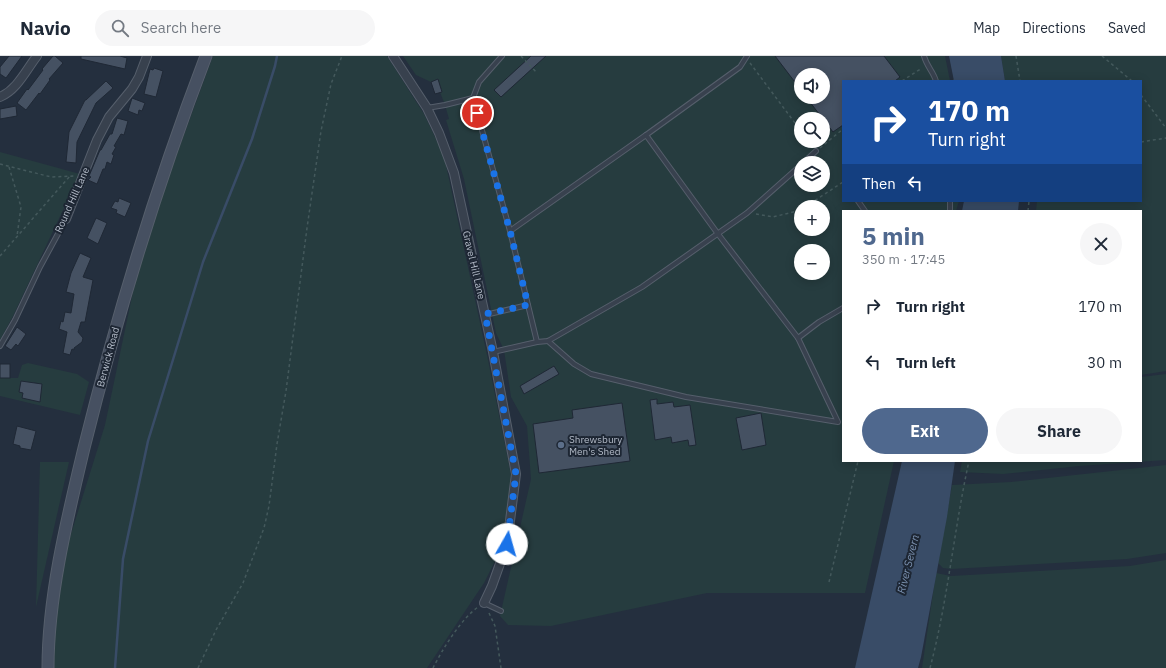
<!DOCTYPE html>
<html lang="en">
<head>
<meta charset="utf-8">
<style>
  body { margin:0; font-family:"IBM Plex Sans",sans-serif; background:#f6f6f7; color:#1f2937; height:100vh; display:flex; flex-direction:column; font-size:15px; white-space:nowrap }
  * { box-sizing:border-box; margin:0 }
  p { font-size:13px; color:#747a83 }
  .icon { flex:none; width:22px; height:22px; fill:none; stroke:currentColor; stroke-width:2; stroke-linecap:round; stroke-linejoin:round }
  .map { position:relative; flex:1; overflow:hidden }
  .details { position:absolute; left:842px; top:154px; width:300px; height:252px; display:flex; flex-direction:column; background:#fff; border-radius:0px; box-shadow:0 2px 10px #0003 }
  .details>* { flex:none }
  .banner { position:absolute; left:842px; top:24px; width:300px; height:122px; border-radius:0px; box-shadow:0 2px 10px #0003; background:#1a4fa0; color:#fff; overflow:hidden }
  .tools { position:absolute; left:794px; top:12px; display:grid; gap:8px }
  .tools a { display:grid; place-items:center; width:36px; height:36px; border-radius:50%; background:#fff; box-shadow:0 2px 10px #0003; font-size:20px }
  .pin { position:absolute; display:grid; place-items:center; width:34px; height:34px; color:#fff; margin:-17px; border:2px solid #fff; border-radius:50%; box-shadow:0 1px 4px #0007 }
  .me { position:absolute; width:44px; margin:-22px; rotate:7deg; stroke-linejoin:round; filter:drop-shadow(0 0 3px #0008) }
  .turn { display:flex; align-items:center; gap:14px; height:84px; padding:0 20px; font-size:18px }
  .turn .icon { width:52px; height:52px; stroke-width:2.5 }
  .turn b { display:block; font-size:28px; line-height:34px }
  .then { display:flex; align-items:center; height:38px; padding:0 20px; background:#0003; gap:8px; font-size:15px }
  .round { display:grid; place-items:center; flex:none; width:42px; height:42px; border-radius:21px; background:#f6f6f7 }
  .summary { display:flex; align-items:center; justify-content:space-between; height:68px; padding:0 20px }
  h1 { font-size:24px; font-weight:700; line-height:30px; color:#4f688e }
  .primary-button { display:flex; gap:8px; margin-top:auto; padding:8px 20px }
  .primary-button a { flex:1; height:46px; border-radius:24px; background:#4f688e; color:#fff; font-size:16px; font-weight:700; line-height:46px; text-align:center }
  .primary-button a+a { background:#f6f6f7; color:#1f2937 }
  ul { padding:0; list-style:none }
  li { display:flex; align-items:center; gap:12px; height:56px; padding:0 20px }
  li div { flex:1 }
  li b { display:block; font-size:15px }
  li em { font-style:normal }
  header { display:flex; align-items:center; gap:24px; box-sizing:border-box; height:56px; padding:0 20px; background:#fff; border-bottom:1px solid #e0e1e3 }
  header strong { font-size:19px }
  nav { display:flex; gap:22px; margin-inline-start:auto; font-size:14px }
  .search { width:280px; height:36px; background:#f6f6f7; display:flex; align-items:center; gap:10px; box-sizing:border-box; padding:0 14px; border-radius:22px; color:#747a83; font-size:15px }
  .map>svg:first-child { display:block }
</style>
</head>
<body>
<header>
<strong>Navio</strong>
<div class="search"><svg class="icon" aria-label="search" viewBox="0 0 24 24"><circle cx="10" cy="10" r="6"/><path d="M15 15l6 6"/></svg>Search here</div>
<nav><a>Map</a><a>Directions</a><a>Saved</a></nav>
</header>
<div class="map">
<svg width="1166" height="612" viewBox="0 0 1166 612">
  <rect width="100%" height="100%" fill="#242f3e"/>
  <g fill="#263c3f" fill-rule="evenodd">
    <polygon points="213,0 387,0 424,58 444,100 487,299 511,419 503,489 484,527 427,612 52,612 51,590 61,510 105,369 142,193"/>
    <path d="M403,0H945L950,25H843V145H959L956,155H843V405H894L865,537H707L551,570L508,569L500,560L531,423L527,370L511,341L504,294L496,277L464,123L446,64L449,63L445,49L440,36L442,35L438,24L431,26L416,19ZM801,19H823V41H801ZM801,63H823V85H801ZM801,107H823V129H801ZM801,151H823V173H801ZM801,195H823V217H801Z"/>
    <polygon points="1001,0 1166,0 1166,315 1141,319 1141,155 1036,155 1037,145 1141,145 1141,25 1005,25"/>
    <polygon points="0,96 80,118 13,260 0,284"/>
    <path d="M28,307L77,318L89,326L80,359L0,340V322H18L22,309ZM22,325L26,326L30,331L31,326L42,328L40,346L22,342L23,337L19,336Z"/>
    <polygon points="1166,318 1166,404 1079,410 1003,418 960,416 962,405 1141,405 1141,321"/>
    <polygon points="40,406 69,406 36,551"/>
    <polygon points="1166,409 1166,497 1127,503 951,513 943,512 938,507 952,429 1011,426"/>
    <polygon points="1166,504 1166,612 922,612 936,517 951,520 1130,510"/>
  </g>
  <g fill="#394c67">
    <polygon points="949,0 1001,0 1005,25 954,25"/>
    <polygon points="964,145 1019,145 1018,155 962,155"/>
    <polygon points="902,405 955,405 947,461 921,601 918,612 855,612"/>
  </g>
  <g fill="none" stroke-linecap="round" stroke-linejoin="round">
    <polyline stroke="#394c67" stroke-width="2.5" points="115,612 123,503 148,385 203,206 252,83 275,10 277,0"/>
  </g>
  <g fill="#455162" stroke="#1f2835">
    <polygon points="9,0 22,0 6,22 0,18 0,11"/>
    <polygon points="53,0 55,0 63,7 49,23 50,24 40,38 39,37 26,54 17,47 27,33 28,34 43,14 42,13"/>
    <polygon points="81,0 120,0 127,2 125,13 81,3"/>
    <polygon points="531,0 546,0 501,41 494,34"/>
    <polygon points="775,0 884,0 900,21 895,25 843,25 843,69 833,76 806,41 823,41 823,19 801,19 801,34"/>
    <polygon points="154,12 163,15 156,41 144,38 150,13 153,14"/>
    <polygon points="438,23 442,36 435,38 431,26"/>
    <polygon points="106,25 113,32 96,47 77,86 76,107 66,106 69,76 85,44 86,44"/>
    <polygon points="132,42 145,47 142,55 139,54 138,59 128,55"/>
    <polygon points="16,50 17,60 0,63 0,53"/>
    <polygon points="117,62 128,65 124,79 121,78 114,90 116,91 112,98 114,99 111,108 107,106 105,113 103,113 97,128 88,124 91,121 89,120 100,94 101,94 110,78 112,78"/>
    <polygon points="119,142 131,147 125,161 116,157 117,154 111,152 115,145 118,146"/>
    <polygon points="96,162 107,167 98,188 87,182"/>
    <polygon points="80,197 91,202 83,221 93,224 85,266 81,266 78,276 83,282 82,286 74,292 74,294 72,293 70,299 63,297 67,276 59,273 61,265 63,266 65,256 71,257 74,238 66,236 71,217"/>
    <polygon points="17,271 26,278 18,290 16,288 11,294 5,290"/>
    <rect x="0" y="308" width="10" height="14"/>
    <polygon points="554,310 559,318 524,338 520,330"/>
    <polygon points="21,325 42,328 40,346 22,342 23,337 19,336"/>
    <polygon points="657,343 657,348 673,346 674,351 690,349 696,389 689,390 688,384 672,387 671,381 655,384 650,344"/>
    <polygon points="622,347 630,405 539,417 533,368 573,362 572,354"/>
    <polygon points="761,357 766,389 742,394 736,362"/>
    <polygon points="17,370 36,375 31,394 20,392 20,390 13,388"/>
  </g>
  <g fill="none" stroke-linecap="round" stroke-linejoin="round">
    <g stroke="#565f6c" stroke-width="6">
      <g id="lane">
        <polyline points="502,0 479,26 473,42 510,175 537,286"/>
        <path d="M924,0C927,11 933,15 936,25"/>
        <polyline points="427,52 445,49 473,42"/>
        <polyline points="803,107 816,95"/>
        <polyline points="858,145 865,155"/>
        <polyline points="950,155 950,145"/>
        <polyline points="510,175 646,79"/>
        <polyline points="485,259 528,249"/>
        <polyline points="798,282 819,266 843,252"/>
        <polyline points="548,285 574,308 591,318 686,341 838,366 798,282 718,178 646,79 740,11 747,0"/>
        <polyline points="0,290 15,264 40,211 66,163"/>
        <polyline points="493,296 537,286 548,285 642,231 747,157 801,109"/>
        <polyline points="484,547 501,555"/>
      </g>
    </g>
    <g stroke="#565f6c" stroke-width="10">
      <g id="street">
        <polyline points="393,0 427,52 439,77 454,117 493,296 516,418 507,488 492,530 484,547"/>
        <path d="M0,41C17,34 26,14 37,0"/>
        <polyline points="66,163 97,84 109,61 132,33 139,21 147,0"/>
      </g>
    </g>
    <g stroke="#565f6c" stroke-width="13">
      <path id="secondary" d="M48,612C48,540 67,463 84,392C117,259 157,128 206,0"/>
    </g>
    <g stroke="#44595c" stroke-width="1.5" stroke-dasharray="3 3" stroke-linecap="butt">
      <polyline points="521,0 537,17"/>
      <polyline points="1016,0 1020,25"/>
      <polyline points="1102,0 1132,25"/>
      <polyline points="750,7 801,75"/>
      <polyline points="902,25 922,12"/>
      <polyline points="953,25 954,24"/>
      <polyline points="1141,39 1166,72"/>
      <polyline points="809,85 812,90"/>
      <polyline points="1141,86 1166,82"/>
      <polyline points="820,92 843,73"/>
      <polyline points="0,108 51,121 74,120"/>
      <polyline points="9,111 21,151 17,180"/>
      <polyline points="805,151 843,126"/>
      <polyline points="1028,155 1029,145"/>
      <polyline points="756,158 773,161 801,154"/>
      <polyline points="0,200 70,120"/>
      <polyline points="829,526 858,405"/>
      <polyline points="489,557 495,570 501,612"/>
      <polyline points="198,612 216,574 243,527 264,472 269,450 277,388 286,335 307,172 321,75 331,28 342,0"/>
      <path d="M433,612C442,594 461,563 478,551"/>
      <path d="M930,612C948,544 954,473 969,405"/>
    </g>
    <use href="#lane" stroke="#38414e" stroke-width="4"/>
    <use href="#street" stroke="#38414e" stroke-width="8"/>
    <use href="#secondary" stroke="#465061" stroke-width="11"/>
  </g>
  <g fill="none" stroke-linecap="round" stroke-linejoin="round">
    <polyline stroke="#1a73e8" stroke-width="7" stroke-dasharray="0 12.6" points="477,57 510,175 528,249 485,258 516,418 507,488"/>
  </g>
  <circle fill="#5c6f8a" stroke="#1d2633" stroke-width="1.5" cx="561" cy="389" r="4"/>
  <g text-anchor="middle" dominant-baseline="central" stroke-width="4" stroke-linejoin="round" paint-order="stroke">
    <g font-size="10" fill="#b4bcc9" stroke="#1d2633">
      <text transform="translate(72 144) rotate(-66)">Round Hill Lane</text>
      <text transform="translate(474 209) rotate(77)">Gravel Hill Lane</text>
      <text transform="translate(108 301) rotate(-75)">Berwick Road</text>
    </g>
    <g font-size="10" fill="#b4bcc9" stroke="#1d2633" text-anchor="start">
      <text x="569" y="383">Shrewsbury<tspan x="569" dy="12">Men's Shed</tspan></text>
    </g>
    <g font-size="11" font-style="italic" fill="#7c92b1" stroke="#1d2633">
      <text transform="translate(908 508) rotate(-76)">River Severn</text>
    </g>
  </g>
</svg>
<div class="tools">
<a><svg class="icon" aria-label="sound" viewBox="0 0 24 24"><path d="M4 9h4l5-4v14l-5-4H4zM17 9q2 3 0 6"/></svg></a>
<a><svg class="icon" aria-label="search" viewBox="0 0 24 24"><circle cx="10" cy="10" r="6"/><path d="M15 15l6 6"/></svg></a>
<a><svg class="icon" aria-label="layers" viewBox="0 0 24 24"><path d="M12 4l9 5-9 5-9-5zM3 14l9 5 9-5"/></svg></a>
<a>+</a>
<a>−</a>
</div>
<div class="pin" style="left:477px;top:57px;background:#d93025"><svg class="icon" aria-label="arrive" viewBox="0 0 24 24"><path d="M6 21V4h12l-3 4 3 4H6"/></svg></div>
<svg class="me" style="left:507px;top:488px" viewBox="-20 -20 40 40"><circle r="19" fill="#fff"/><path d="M0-13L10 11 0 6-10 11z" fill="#1a73e8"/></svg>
<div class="banner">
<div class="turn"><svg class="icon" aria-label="right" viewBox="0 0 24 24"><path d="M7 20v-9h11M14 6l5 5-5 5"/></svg><div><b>170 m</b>Turn right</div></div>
<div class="then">Then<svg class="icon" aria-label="left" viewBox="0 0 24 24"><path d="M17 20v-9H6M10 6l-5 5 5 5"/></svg></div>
</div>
<section class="details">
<div class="summary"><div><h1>5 min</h1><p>350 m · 17:45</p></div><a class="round"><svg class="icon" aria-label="close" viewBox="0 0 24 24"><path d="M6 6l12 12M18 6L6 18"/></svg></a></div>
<ul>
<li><svg class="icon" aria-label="right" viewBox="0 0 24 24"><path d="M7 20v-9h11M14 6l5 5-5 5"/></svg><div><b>Turn right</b></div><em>170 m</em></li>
<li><svg class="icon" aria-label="left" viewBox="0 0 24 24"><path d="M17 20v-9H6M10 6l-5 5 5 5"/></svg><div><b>Turn left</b></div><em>30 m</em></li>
</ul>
<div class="primary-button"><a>Exit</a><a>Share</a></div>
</section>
</div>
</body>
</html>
